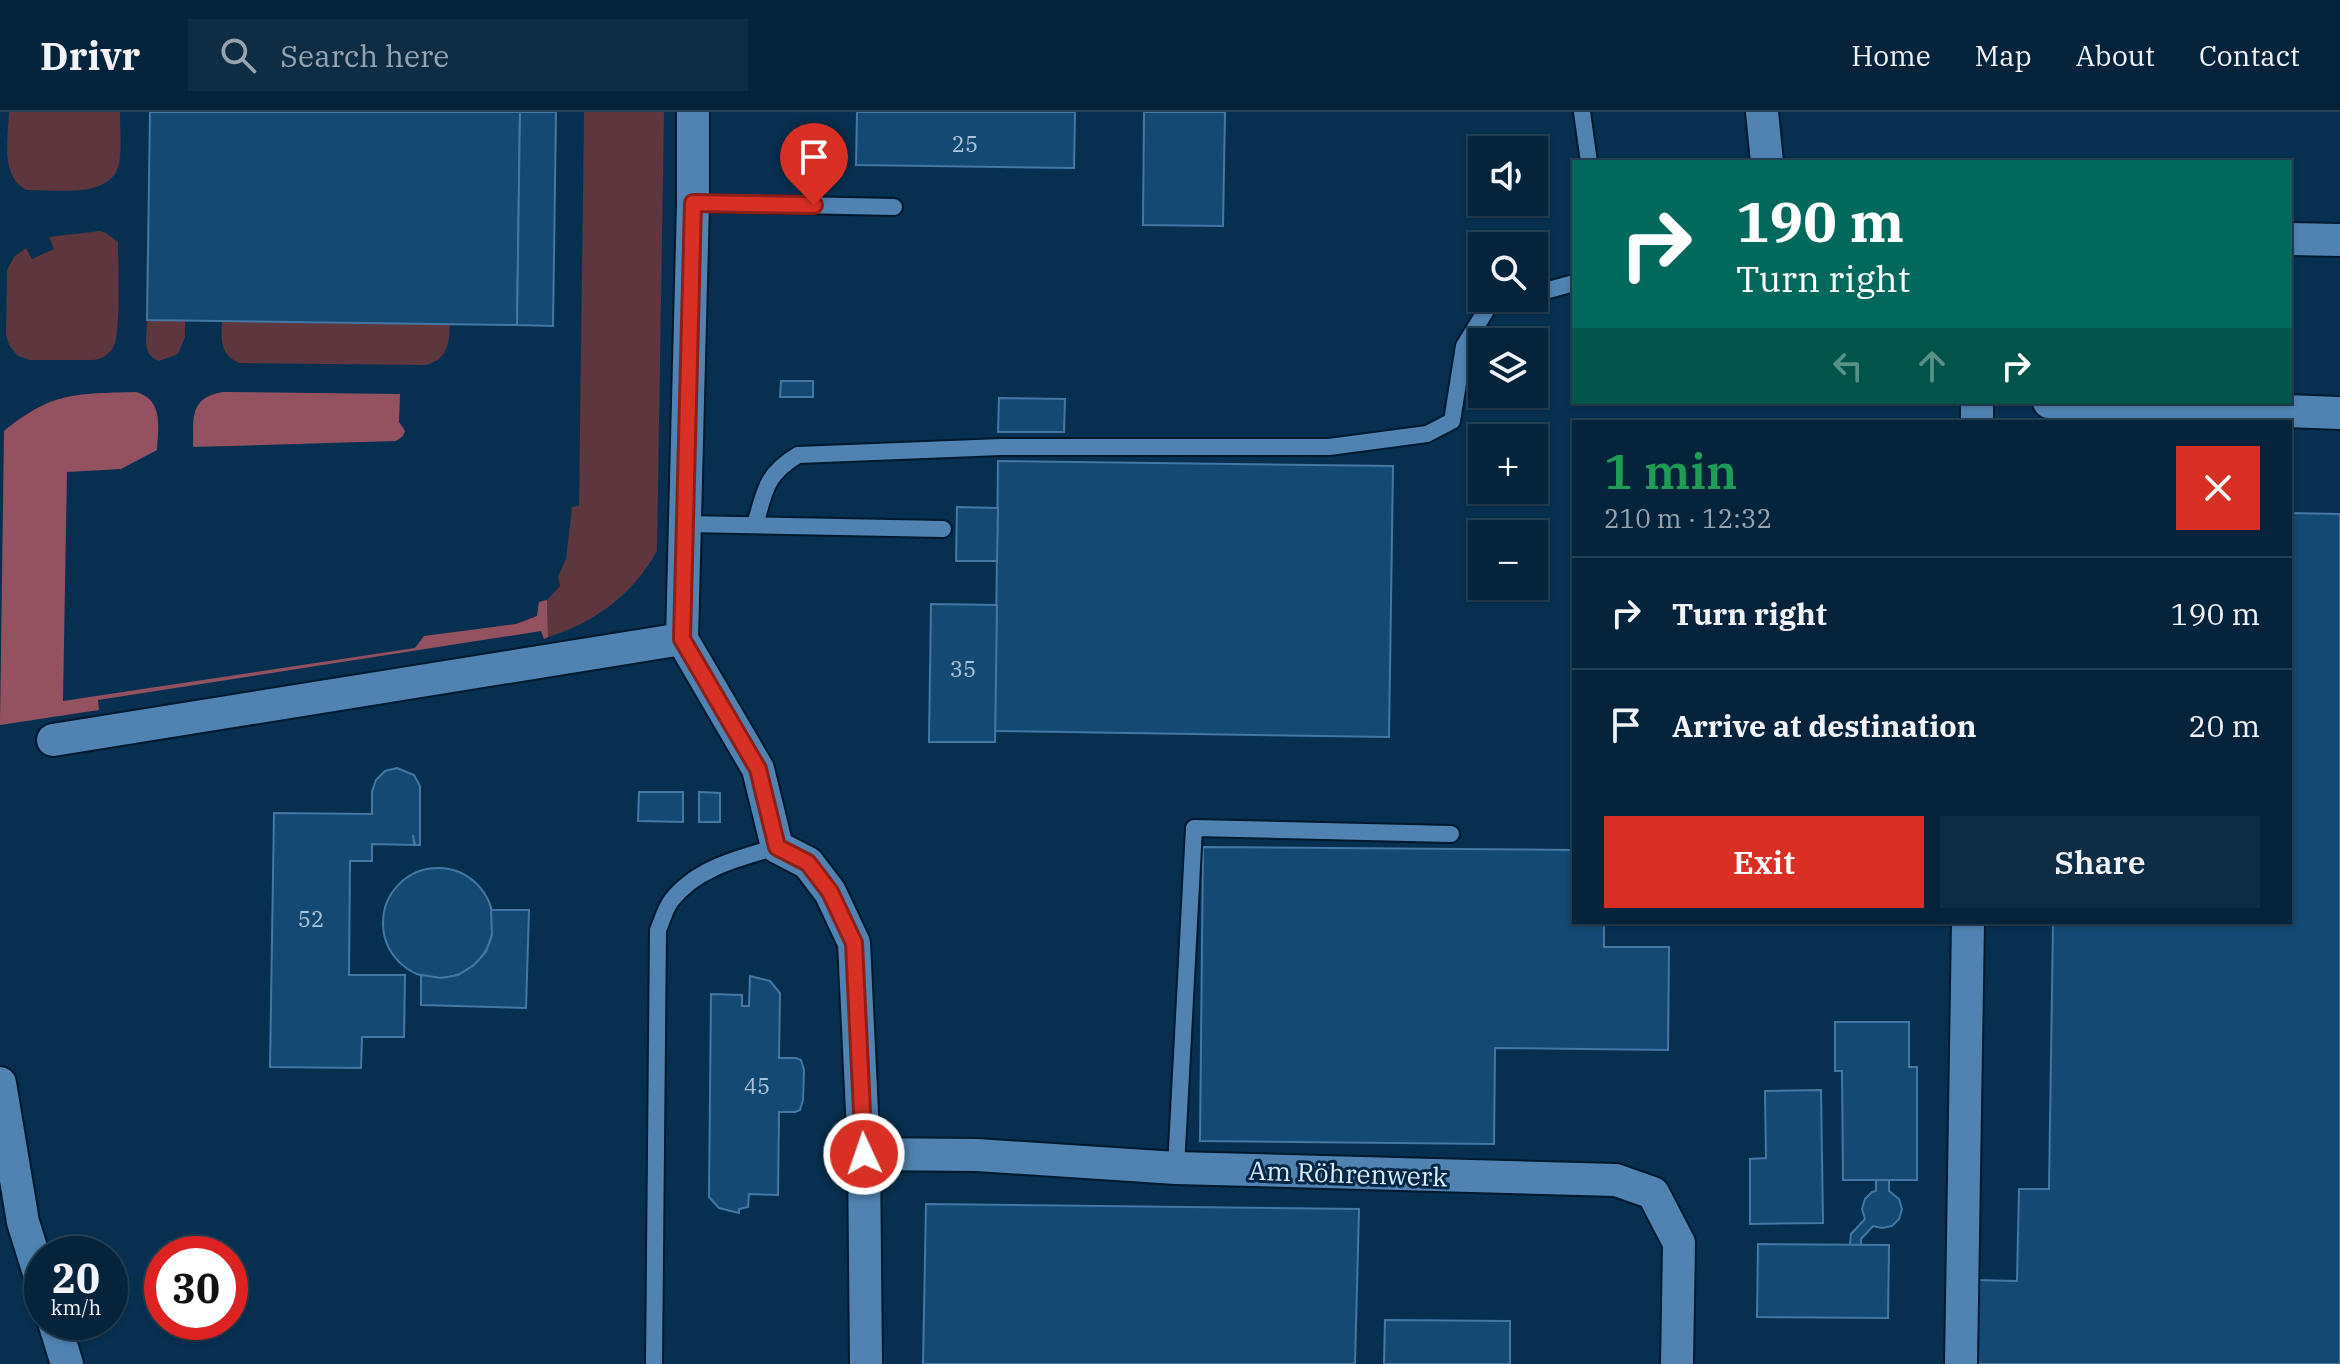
<!DOCTYPE html>
<html lang="en">
<head>
<meta charset="utf-8">
<style>
  body { margin:0; font-family:"IBM Plex Serif",serif; background:#0e2c43; color:#f1f3f6; height:100vh; display:flex; flex-direction:column; font-size:30px; white-space:nowrap }
  * { box-sizing:border-box; margin:0 }
  p { font-size:26px; color:#97a4af }
  .icon { flex:none; width:44px; height:44px; fill:none; stroke:currentColor; stroke-width:2; stroke-linecap:round; stroke-linejoin:round }
  .map { position:relative; flex:1; overflow:hidden }
  .sheet { position:absolute; left:1572px; top:308px; width:720px; height:504px; display:flex; flex-direction:column; background:#05243c; border-radius:0px; box-shadow:0 2px 6px #0004,0 0 0 2px #264156 }
  .sheet>* { flex:none }
  .hud { position:absolute; left:1572px; top:48px; width:720px; height:244px; border-radius:0px; box-shadow:0 2px 6px #0004,0 0 0 2px #264156; background:#00695c; color:#fff; overflow:hidden }
  .tools { position:absolute; left:1468px; top:24px; display:grid; gap:16px }
  .tools a { display:grid; place-items:center; width:80px; height:80px; border-radius:0px; background:#05243c; box-shadow:0 2px 6px #0004,0 0 0 2px #264156; font-size:40px }
  .speed { position:absolute; left:24px; top:1124px; display:flex; gap:16px; font-size:40px; font-weight:700; text-align:center }
  .speed>* { display:grid; place-content:center; width:104px; height:104px; border-radius:50%; background:#05243c; box-shadow:0 2px 6px #0004,0 0 0 2px #264156; line-height:1 }
  .speed small { font-size:20px; font-weight:400 }
  .speed .limit { border:12px solid #d22; background:#fff; color:#111 }
  .pin { position:absolute; display:grid; place-items:center; width:68px; height:68px; color:#fff; margin:-82px -34px; border-radius:50% 50% 50% 0; rotate:-45deg; box-shadow:0 0 8px #0007 }
  .pin .icon { rotate:45deg }
  .me { position:absolute; width:88px; margin:-44px; rotate:357deg; stroke-linejoin:round; filter:drop-shadow(0 0 6px #0008) }
  .turn { display:flex; align-items:center; gap:28px; height:168px; padding:0 32px; font-size:36px }
  .turn .icon { width:104px; height:104px; stroke-width:2.5 }
  .turn b { display:block; font-size:56px; line-height:68px }
  .lanes { display:flex; align-items:center; height:76px; padding:0 32px; background:#0003; justify-content:center; gap:40px; direction:ltr }
  .lanes .off { opacity:.35 }
  .round { display:grid; place-items:center; flex:none; width:84px; height:84px; border-radius:0px; background:#0e2c43 }
  .summary { display:flex; align-items:center; justify-content:space-between; height:136px; padding:0 32px }
  h1 { font-size:48px; font-weight:600; line-height:60px; color:#1e9e55 }
  .cta { display:flex; gap:16px; margin-top:auto; padding:16px 32px }
  .cta a { flex:1; height:92px; border-radius:0px; background:#d93025; color:#fff; font-size:32px; font-weight:600; line-height:92px; text-align:center }
  .cta a+a { background:#0e2c43; color:#f1f3f6 }
  ul { padding:0; list-style:none }
  li { display:flex; align-items:center; gap:24px; height:112px; padding:0 32px; border-top:2px solid #264156 }
  li div { flex:1 }
  li b { display:block; font-size:30px }
  li em { font-style:normal }
  header { display:flex; align-items:center; gap:48px; box-sizing:border-box; height:112px; padding:0 40px; background:#05243c; border-bottom:2px solid #264156 }
  header strong { font-size:38px }
  nav { display:flex; gap:44px; margin-inline-start:auto; font-size:28px }
  .search { width:560px; height:72px; background:#0e2c43; display:flex; align-items:center; gap:20px; box-sizing:border-box; padding:0 28px; border-radius:0px; color:#97a4af; font-size:30px }
  .map>svg:first-child { display:block }
</style>
</head>
<body>
<header>
<strong>Drivr</strong>
<div class="search"><svg class="icon" aria-label="search" viewBox="0 0 24 24"><circle cx="10" cy="10" r="6"/><path d="M15 15l6 6"/></svg>Search here</div>
<nav><a>Home</a><a>Map</a><a>About</a><a>Contact</a></nav>
</header>
<div class="map">
<svg width="2340" height="1252" viewBox="0 0 2340 1252">
  <rect width="100%" height="100%" fill="#073050"/>
  <g fill="#5d363e">
    <path d="M9,0H120C120,17 122,36 119,52C110,88 56,77 27,78C0,66 8,26 9,0Z"/>
    <path d="M584,0H664L657,439C633,482 595,511 548,525L547,488L560,474L558,465L566,447L572,395L579,394Z"/>
    <path d="M100,119L106,121L118,130C118,151 121,219 114,234C109,243 102,247 93,248H30L18,244L9,233L6,223L7,158L14,145L26,136L32,147L54,137L49,125Z"/>
    <path d="M147,208L185,209V225L178,242L159,249C141,243 147,224 147,208Z"/>
    <path d="M222,209L450,212C449,232 448,247 426,253L239,251C220,243 221,228 222,209Z"/>
  </g>
  <g fill="#945260">
    <path d="M136,280C164,288 158,315 157,338L121,357L67,360L63,589L415,536L424,524L516,512L537,504L539,490L547,488L548,525L544,527L541,519L98,588L99,598L0,613L4,319C53,279 76,282 136,280Z"/>
    <path d="M223,280L400,282L399,310L405,319L403,324L396,329L193,335C194,307 188,286 223,280Z"/>
  </g>
  <g fill="#144973" stroke="#4477a4" stroke-width="2">
    <polygon points="150,0 520,0 517,213 147,208"/>
    <polygon points="520,0 556,0 553,214 517,213"/>
    <polygon points="857,0 1075,0 1074,56 856,53"/>
    <polygon points="1144,0 1225,0 1223,114 1143,113"/>
    <polygon points="781,269 813,269 813,285 780,285"/>
    <polygon points="999,286 1065,287 1064,320 998,320"/>
    <polygon points="998,349 1393,354 1389,625 995,619"/>
    <polygon points="957,395 998,396 997,449 956,449"/>
    <polygon points="2290,401 2340,402 2340,1252 1972,1252 1974,1168 2017,1169 2019,1077 2049,1077 2053,812 2011,812 2011,810 2290,810"/>
    <polygon points="931,492 997,493 995,630 929,630"/>
    <polygon points="397,656 414,663 420,674 420,733 415,733 413,723 414,733 372,732 372,749 350,749 349,863 405,863 404,925 362,925 361,956 270,955 274,701 372,702 372,680 376,668 385,659"/>
    <polygon points="639,680 683,680 683,710 638,709"/>
    <polygon points="699,680 720,681 720,710 699,710"/>
    <polygon points="1203,735 1574,738 1574,810 1604,810 1604,835 1669,835 1668,938 1495,936 1494,1032 1200,1029"/>
    <circle cx="438" cy="811" r="55"/>
    <polygon points="491,798 529,798 526,896 421,893 421,863 441,866 458,863 474,853 486,840 492,823"/>
    <polygon points="750,864 770,869 780,881 779,946 796,946 801,948 804,958 803,988 800,998 795,1000 779,1000 778,1083 749,1082 748,1095 739,1097 739,1101 719,1096 709,1085 711,882 742,883 742,894 749,894"/>
    <polygon points="1835,910 1909,910 1909,955 1917,955 1917,1068 1843,1068 1842,959 1835,959"/>
    <polygon points="1821,978 1823,1111 1750,1112 1750,1047 1766,1046 1765,979"/>
    <polygon points="1876,1068 1889,1068 1889,1079 1899,1087 1902,1097 1899,1107 1892,1114 1882,1116 1873,1114 1861,1127 1861,1133 1850,1133 1851,1122 1865,1107 1862,1097 1865,1087 1872,1080 1876,1079"/>
    <polygon points="926,1092 1359,1097 1355,1252 923,1252"/>
    <polygon points="1758,1132 1889,1133 1888,1206 1757,1205"/>
    <polygon points="1385,1208 1510,1209 1510,1252 1384,1252"/>
  </g>
  <g fill="none" stroke-linecap="round" stroke-linejoin="round">
    <g stroke="#00182d" stroke-width="20">
      <g id="lane">
        <polyline points="1582,0 1589,50"/>
        <polyline points="693,91 894,95"/>
        <polyline points="1534,182 1574,171"/>
        <polyline points="685,412 943,417"/>
        <path d="M755,413C765,378 766,362 798,343L1001,335H1329L1427,322L1452,309L1464,234L1490,192L1518,186"/>
        <polyline points="1176,1056 1194,716 1451,722"/>
        <path d="M654,1252L658,818C662,809 665,797 671,789C696,756 739,746 777,735"/>
      </g>
    </g>
    <g stroke="#00182d" stroke-width="36">
      <g id="street">
        <polyline points="693,0 693,91 682,527 758,657 777,735 808,751 830,780 854,831 864,1042 866,1252"/>
        <polyline points="1762,0 1767,50"/>
        <polyline points="2290,127 2340,128"/>
        <polyline points="2049,290 2340,301"/>
        <polyline points="1977,310 1977,290"/>
        <polyline points="53,628 682,527"/>
        <polyline points="0,971 23,1110 42,1171"/>
        <polyline points="864,1042 977,1043 1176,1056 1616,1068 1653,1081 1679,1131 1677,1252"/>
        <polyline points="54,1210 67,1252"/>
        <polyline points="1961,1252 1968,810"/>
      </g>
    </g>
    <use href="#lane" stroke="#5083b1" stroke-width="16"/>
    <use href="#street" stroke="#5083b1" stroke-width="32"/>
  </g>
  <g fill="none" stroke-linecap="round" stroke-linejoin="round">
    <g stroke="#8d1f18" stroke-width="20">
      <polyline id="route" points="814,93 693,91 682,527 758,657 777,735 808,751 830,780 854,831 864,1042"/>
    </g>
    <use href="#route" stroke="#d93025" stroke-width="14"/>
  </g>
  <g text-anchor="middle" dominant-baseline="central" stroke-width="6" stroke-linejoin="round" paint-order="stroke">
    <g font-size="22" fill="#abc4da">
      <text x="965" y="31">25</text>
      <text x="963" y="556">35</text>
      <text x="311" y="806">52</text>
      <text x="757" y="973">45</text>
    </g>
    <g font-size="26" fill="#ddedfc" stroke="#002645">
      <text transform="translate(1348 1061) rotate(2)">Am Röhrenwerk</text>
    </g>
  </g>
</svg>
<div class="tools">
<a><svg class="icon" aria-label="sound" viewBox="0 0 24 24"><path d="M4 9h4l5-4v14l-5-4H4zM17 9q2 3 0 6"/></svg></a>
<a><svg class="icon" aria-label="search" viewBox="0 0 24 24"><circle cx="10" cy="10" r="6"/><path d="M15 15l6 6"/></svg></a>
<a><svg class="icon" aria-label="layers" viewBox="0 0 24 24"><path d="M12 4l9 5-9 5-9-5zM3 14l9 5 9-5"/></svg></a>
<a>+</a>
<a>−</a>
</div>
<div class="speed"><div>20<small>km/h</small></div><div class="limit">30</div></div>
<div class="pin" style="left:814px;top:93px;background:#d93025"><svg class="icon" aria-label="arrive" viewBox="0 0 24 24"><path d="M6 21V4h12l-3 4 3 4H6"/></svg></div>
<svg class="me" style="left:864px;top:1042px" viewBox="-20 -20 40 40"><circle r="17" fill="#d93025" stroke="#fff" stroke-width="3"/><path d="M0-11L8 9 0 5-8 9z" fill="#fff"/></svg>
<div class="hud">
<div class="turn"><svg class="icon" aria-label="right" viewBox="0 0 24 24"><path d="M7 20v-9h11M14 6l5 5-5 5"/></svg><div><b>190 m</b>Turn right</div></div>
<div class="lanes"><svg class="icon off" aria-label="left" viewBox="0 0 24 24"><path d="M17 20v-9H6M10 6l-5 5 5 5"/></svg><svg class="icon off" aria-label="ahead" viewBox="0 0 24 24"><path d="M12 20V5M6 11l6-6 6 6"/></svg><svg class="icon" aria-label="right" viewBox="0 0 24 24"><path d="M7 20v-9h11M14 6l5 5-5 5"/></svg></div>
</div>
<section class="sheet">
<div class="summary"><div><h1>1 min</h1><p>210 m · 12:32</p></div><a class="round" style="background:#d93025;color:#fff"><svg class="icon" aria-label="close" viewBox="0 0 24 24"><path d="M6 6l12 12M18 6L6 18"/></svg></a></div>
<ul>
<li><svg class="icon" aria-label="right" viewBox="0 0 24 24"><path d="M7 20v-9h11M14 6l5 5-5 5"/></svg><div><b>Turn right</b></div><em>190 m</em></li>
<li><svg class="icon" aria-label="arrive" viewBox="0 0 24 24"><path d="M6 21V4h12l-3 4 3 4H6"/></svg><div><b>Arrive at destination</b></div><em>20 m</em></li>
</ul>
<div class="cta"><a>Exit</a><a>Share</a></div>
</section>
</div>
</body>
</html>
